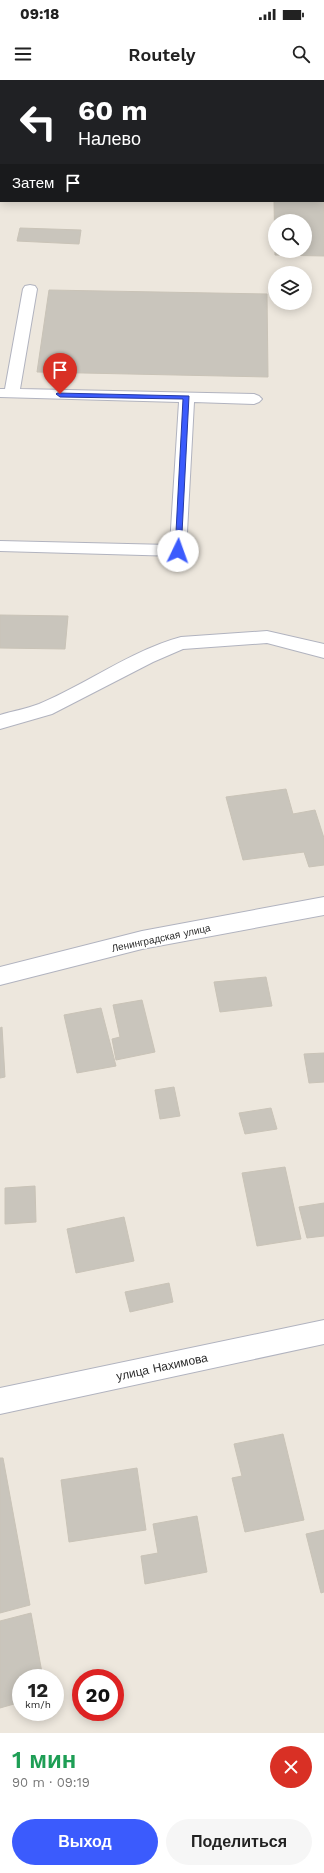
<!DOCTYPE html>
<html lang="ru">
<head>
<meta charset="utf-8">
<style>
  body { margin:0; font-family:"Work Sans",sans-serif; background:#f6f6f6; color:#222; height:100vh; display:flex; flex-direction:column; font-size:15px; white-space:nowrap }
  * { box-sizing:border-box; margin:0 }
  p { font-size:13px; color:#767676 }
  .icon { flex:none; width:22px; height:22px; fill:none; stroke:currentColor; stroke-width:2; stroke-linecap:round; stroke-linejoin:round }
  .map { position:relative; height:1653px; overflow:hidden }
  .drawer { display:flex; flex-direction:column; background:#fff; flex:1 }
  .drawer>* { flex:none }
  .guide { position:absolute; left:0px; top:0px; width:324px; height:122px; box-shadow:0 2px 10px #0003; background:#202124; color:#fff; overflow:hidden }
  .tools { position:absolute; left:268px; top:134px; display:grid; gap:8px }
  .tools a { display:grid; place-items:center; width:44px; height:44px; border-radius:50%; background:#fff; box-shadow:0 2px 10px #0003; font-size:20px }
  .speed { position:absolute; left:12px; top:1589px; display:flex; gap:8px; font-size:20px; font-weight:700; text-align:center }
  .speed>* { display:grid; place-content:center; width:52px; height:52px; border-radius:50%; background:#fff; box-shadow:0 2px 10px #0003; line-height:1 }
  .speed small { font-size:10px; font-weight:400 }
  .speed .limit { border:6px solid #d22; background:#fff; color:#111 }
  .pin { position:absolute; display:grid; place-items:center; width:34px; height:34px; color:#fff; margin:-41px -17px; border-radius:50% 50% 50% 0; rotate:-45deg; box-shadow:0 0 4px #0007 }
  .pin .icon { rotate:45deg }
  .me { position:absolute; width:44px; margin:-22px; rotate:3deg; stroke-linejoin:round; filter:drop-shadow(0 0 3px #0008) }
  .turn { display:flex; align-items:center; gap:14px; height:84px; padding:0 12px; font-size:18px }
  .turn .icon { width:52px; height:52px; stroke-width:2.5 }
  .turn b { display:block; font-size:28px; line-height:34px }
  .then { display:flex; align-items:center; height:38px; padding:0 12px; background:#0003; gap:8px; font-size:15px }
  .round { display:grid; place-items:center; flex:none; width:42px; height:42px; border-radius:21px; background:#f6f6f6 }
  .overview { display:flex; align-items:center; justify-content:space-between; height:68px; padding:0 12px }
  h1 { font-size:24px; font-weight:600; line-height:30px; color:#1e9e55 }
  .button { display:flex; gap:8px; margin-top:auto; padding:8px 12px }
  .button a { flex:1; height:46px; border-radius:24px; background:#3b5bfd; color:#fff; font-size:16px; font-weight:600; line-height:46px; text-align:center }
  .button a+a { background:#f6f6f6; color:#222 }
  .status { display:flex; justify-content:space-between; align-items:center; height:28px; padding:0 20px; background:#fff; direction:ltr }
  .status svg { height:11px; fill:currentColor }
  header { display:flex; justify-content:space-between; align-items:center; height:52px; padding:0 12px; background:#fff; font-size:18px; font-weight:600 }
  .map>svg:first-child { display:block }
</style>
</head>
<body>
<div class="status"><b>09:18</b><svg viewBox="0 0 49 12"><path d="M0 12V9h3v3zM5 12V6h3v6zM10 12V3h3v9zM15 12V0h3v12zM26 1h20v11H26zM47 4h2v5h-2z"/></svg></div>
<header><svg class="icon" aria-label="menu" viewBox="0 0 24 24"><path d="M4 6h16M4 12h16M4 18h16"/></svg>Routely<svg class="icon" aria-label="search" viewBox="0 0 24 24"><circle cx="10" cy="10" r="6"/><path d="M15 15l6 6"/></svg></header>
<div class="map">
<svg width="324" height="1653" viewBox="0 0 324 1653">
  <rect width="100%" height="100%" fill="#ede7dd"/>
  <g fill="#c9c5bc" stroke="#c9c3b7" fill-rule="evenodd">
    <polygon points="0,0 91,0 1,1 1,108"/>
    <rect x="274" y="0" width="43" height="1"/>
    <path d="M323,64L324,176L275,175L274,121H323ZM275,141H305V171H275Z"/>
    <polygon points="20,148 81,150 79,164 17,161"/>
    <polygon points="49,210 267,214 268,297 37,292"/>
    <polygon points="0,535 68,536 65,569 0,568"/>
    <polygon points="286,709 293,734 315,730 324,758 324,785 309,787 304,772 243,780 226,717"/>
    <polygon points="266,897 272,926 220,932 214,902"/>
    <polygon points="142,920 155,972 116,980 112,959 120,957 113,925"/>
    <polygon points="101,928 116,986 77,993 64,935"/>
    <polygon points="2,947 5,997 0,998 0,948"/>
    <polygon points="324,973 324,1002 309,1003 304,974"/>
    <polygon points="174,1007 180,1036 160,1039 155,1010"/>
    <polygon points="271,1028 277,1049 245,1054 239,1033"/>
    <polygon points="285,1087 301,1159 257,1166 242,1093"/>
    <polygon points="35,1106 36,1142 5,1144 5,1108"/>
    <polygon points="324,1123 324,1156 307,1158 299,1127"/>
    <polygon points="124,1137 134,1181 76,1193 67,1149"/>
    <polygon points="169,1203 173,1222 130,1232 125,1212"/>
    <polygon points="283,1354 304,1440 245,1452 232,1398 242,1396 234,1364"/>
    <polygon points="0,1378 3,1378 30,1525 0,1533"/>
    <polygon points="137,1388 146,1450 69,1462 61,1400"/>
    <polygon points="197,1436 207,1492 145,1504 141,1476 158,1473 153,1444"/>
    <polygon points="324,1450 324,1512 321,1513 306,1454"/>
    <polygon points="31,1533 43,1598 21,1598 21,1622 0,1628 0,1541"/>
  </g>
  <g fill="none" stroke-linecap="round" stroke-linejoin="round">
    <g stroke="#b1b3bf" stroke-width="2">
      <g id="service">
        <rect x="108" y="0" width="12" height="1"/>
        <polygon points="30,205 35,206 37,209 20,309 254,314 259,316 262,319 259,322 254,324 194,322 186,471 184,475 178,476 0,471 0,461 170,465 179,322 0,317 0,309 5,309 23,209 25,206"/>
      </g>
    </g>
    <g stroke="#b1b3bf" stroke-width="2">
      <g id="minor">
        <path d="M267,551L324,564V578L267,563L183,569L153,582L52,634L0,649V635C13,631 26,629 39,624C87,604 130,571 181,557Z"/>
        <polygon points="324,817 324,835 142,869 0,905 0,887 142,851"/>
        <polygon points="324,1240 324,1264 0,1334 0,1308"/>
      </g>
    </g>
    <use href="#service" fill="#fff" fill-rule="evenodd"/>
    <use href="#minor" fill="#fff" fill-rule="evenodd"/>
  </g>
  <polygon fill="#3b5bfd" stroke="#263ba4" points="57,313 189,316 181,473 176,473 175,471 183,319 60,317 56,314"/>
  <g text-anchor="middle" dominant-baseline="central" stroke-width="3.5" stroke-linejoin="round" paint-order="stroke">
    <g font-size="10" fill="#2b2b2b" stroke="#fff">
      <text transform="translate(161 858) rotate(-12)">Ленинградская улица</text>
    </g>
    <g font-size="12" fill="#2b2b2b" stroke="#fff">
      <text transform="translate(162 1287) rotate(-12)">улица Нахимова</text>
    </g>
  </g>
</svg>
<div class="tools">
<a><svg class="icon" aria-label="search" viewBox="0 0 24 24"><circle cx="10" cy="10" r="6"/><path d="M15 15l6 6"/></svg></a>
<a><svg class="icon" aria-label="layers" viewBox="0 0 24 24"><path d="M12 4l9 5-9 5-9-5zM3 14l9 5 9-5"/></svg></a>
</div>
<div class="speed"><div>12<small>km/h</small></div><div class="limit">20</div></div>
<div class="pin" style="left:60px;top:314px;background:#d93025"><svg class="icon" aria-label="arrive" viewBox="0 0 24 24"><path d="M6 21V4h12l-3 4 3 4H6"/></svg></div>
<svg class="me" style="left:178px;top:471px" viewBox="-20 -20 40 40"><circle r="19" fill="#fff"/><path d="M0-13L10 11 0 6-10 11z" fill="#3b5bfd"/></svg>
<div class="guide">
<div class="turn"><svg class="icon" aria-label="left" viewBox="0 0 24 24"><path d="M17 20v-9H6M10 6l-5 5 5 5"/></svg><div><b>60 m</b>Налево</div></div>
<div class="then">Затем<svg class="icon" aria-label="arrive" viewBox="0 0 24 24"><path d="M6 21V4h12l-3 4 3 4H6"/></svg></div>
</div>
</div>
<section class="drawer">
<div class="overview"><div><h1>1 мин</h1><p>90 m · 09:19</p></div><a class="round" style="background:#d93025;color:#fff"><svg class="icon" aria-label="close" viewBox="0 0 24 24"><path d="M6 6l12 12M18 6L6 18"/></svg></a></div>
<div class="button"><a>Выход</a><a>Поделиться</a></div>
</section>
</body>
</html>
